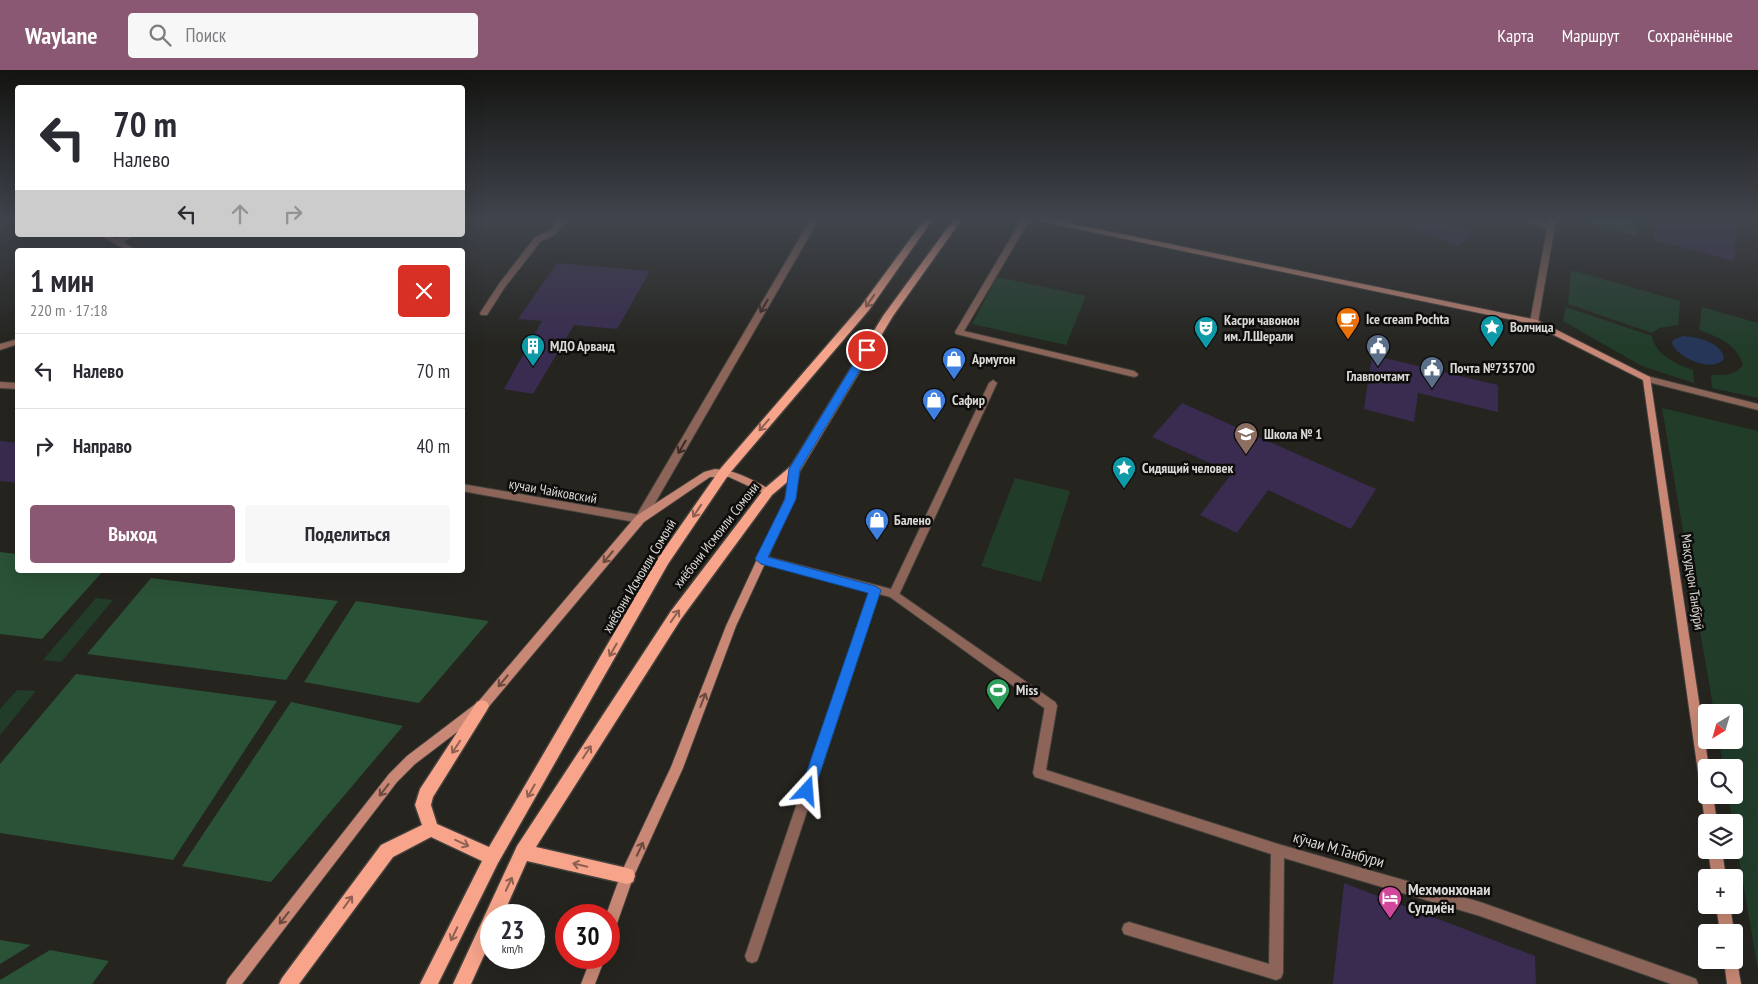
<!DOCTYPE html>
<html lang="ru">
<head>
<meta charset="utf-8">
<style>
  body { margin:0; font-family:"PT Sans Narrow",sans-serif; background:#f7f7f7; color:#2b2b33; height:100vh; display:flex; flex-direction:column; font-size:19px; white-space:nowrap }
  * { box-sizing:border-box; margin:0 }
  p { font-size:16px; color:#7c7c81 }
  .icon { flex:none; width:28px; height:28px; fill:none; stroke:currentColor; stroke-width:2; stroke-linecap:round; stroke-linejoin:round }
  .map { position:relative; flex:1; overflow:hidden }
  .panel { position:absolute; left:15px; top:178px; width:450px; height:325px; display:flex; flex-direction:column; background:#fff; border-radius:5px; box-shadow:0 5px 20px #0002 }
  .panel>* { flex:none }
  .guide { position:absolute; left:15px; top:15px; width:450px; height:152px; border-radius:5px; box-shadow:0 5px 20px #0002; background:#fff; color:#2b2b33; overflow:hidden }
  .needle { width:32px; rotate:217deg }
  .fabs { position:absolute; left:1698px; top:634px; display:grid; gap:10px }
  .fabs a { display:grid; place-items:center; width:45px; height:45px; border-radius:5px; background:#fff; box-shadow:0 5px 20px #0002; font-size:25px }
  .speed { position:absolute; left:480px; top:834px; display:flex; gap:10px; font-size:25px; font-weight:700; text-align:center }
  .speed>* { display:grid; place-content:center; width:65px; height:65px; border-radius:50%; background:#fff; box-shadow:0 5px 20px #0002; line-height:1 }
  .speed small { font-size:12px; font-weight:400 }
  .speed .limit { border:8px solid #d22; background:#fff; color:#111 }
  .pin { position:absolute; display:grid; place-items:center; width:42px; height:42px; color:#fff; margin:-21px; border:2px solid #fff; border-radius:50%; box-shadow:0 1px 5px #0007 }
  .me { position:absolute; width:55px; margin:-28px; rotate:19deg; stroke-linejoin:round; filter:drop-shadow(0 0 4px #0008) }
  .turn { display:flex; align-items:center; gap:18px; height:105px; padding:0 15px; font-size:22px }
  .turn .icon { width:65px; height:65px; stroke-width:2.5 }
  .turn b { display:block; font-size:35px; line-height:42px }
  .lanes { display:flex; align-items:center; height:48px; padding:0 15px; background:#0003; justify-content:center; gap:25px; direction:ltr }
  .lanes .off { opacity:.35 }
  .round { display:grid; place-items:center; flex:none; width:52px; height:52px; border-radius:5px; background:#f7f7f7 }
  .overview { display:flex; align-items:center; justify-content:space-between; height:85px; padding:0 15px }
  h1 { font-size:30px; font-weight:800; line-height:38px }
  .cta { display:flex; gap:10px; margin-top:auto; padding:10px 15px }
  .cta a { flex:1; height:58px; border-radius:5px; background:#8a5872; color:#fff; font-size:20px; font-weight:800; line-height:58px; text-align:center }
  .cta a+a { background:#f7f7f7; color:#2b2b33 }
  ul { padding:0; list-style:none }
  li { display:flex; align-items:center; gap:15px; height:75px; padding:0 15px; border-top:1px solid #e1e1e2 }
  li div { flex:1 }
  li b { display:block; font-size:19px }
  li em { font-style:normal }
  header { display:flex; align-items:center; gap:30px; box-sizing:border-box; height:70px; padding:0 25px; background:#8a5872; color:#fff }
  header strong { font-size:24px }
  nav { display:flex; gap:28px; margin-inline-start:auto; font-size:18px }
  .search { width:350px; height:45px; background:#f7f7f7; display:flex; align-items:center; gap:12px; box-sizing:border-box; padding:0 18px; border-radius:5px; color:#7c7c81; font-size:19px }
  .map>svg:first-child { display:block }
</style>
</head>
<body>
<header>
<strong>Waylane</strong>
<div class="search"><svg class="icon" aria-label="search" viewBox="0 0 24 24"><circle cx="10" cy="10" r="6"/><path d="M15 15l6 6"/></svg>Поиск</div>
<nav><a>Карта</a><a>Маршрут</a><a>Сохранённые</a></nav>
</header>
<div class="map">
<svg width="1758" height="914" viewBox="0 0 1758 914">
  <rect width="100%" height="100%" fill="#25241f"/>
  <g fill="#213d2a">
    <polygon points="1571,200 1680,231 1678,255 1659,258 1652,263 1568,234"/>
    <polygon points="997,207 1086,226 1066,275 972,254"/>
    <path d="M1566,237L1652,266C1655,285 1676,294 1693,300L1694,313L1642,296L1563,251Z"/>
    <path d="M1702,237L1758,253V328L1712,318L1711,305C1725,305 1735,306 1743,295C1737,274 1718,267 1699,260Z"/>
    <polygon points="1662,338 1758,361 1758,900 1728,725 1734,725 1734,698 1723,697 1719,670 1734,670 1734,642 1714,642"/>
    <polygon points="1015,408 1070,421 1041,512 981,496"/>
    <polygon points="96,528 113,530 61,592 43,590"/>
    <polygon points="17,620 36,621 0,665 0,639"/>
  </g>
  <g fill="#2a5236">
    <polygon points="1572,149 1638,149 1636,165"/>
    <polygon points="0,482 17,484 18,500 104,500 42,569 0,564"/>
    <polygon points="151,508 338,531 286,610 87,584"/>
    <polygon points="356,531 489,551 419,633 304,612"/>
    <polygon points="76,604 277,631 173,790 0,763 0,694"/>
    <polygon points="291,632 403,656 271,812 182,796"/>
    <polygon points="0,870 31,875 0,894"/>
    <polygon points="50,880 109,891 92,914 0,914 0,910"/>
  </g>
  <path fill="#253658" d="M1683,266C1697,267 1722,272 1724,289C1712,303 1677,288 1672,273L1673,270Z"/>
  <g fill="#392c50">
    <polygon points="1393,149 1438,149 1474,164 1457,176"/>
    <polygon points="1656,149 1737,149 1734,191 1653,170"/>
    <polygon points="557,193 650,201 617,259 574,255 533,324 504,319 542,251 518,249"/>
    <polygon points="1372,285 1498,315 1498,342 1418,323 1414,352 1364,339"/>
    <polygon points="1182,333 1376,419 1351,459 1268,420 1237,463 1200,445 1232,403 1152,367"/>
    <polygon points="0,371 18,373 18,413 0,411"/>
    <polygon points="1344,813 1535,886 1536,914 1333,914"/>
  </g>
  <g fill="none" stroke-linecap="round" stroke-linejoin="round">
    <g stroke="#42413c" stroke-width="2">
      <polygon id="pedestrian" points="894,520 1055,632 1057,636 1055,640 1051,641 1047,640 890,527 889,524 890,521"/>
    </g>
    <g stroke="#42413c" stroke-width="2">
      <g id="minor">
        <polygon points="559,149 567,149 555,165 541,171 505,217 487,245 481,245 480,243 499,214 535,167 549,161"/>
        <polygon points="1022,149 1030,149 964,261 1134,301 1138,304 1137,306 1134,307 956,264 955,262"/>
        <polygon points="100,165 109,165 117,169 125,165 135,165 123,172 136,180 126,180"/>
        <polygon points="18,269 18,274 0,280 0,274"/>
        <polygon points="993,310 997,313 898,527 894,528 879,524 759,886 757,891 752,893 747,891 745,886 869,522 761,493 757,492 756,489 757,486 761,485 891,519 989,313"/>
        <polygon points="0,312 18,313 18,319 0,318"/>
        <polygon points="462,414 640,445 645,449 640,453 462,421"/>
        <polygon points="1051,631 1055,632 1057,636 1046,700 1278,774 1480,832 1691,907 1696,909 1698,914 1671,914 1480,846 1284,788 1283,903 1281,908 1276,910 1124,864 1122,859 1124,854 1129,852 1269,894 1271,784 1035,707 1033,703 1045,636 1047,632"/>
      </g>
    </g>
    <g stroke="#42413c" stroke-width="2">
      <g id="tertiary">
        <polygon points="811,149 819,149 644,452 636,452 635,449 636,446"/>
        <polygon points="1523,149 1533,149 1547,155 1548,149 1556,149 1538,252 1534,254 1530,252 1547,159"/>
        <polygon points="1647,306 1758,334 1758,340 1644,311 1643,309 1644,307"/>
      </g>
    </g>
    <g stroke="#42413c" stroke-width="2">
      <g id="secondary">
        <polygon points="1035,149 1049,149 1537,250 1650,307 1709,698 1706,698 1706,725 1713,725 1717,752 1706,752 1706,756 1705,752 1643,310 1532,254 1039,151"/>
        <polygon points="795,396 800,399 795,429 736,556 683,698 633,808 614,862 609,864 609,845 606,845 622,801 671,697 726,556 785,429 790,399"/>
        <path d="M715,399C736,400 753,410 771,420L773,422L768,425L729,407H710L644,452L486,640L415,694L397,712L242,914H226L228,909L389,704L407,686L478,632L636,446L704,402Z"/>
        <polygon points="1708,780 1722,780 1726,808 1712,808"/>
        <polygon points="1716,835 1730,835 1734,862 1720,862"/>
        <polygon points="1734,884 1736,885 1741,914 1727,914 1724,890 1734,890"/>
        <polygon points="591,888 605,888 595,914 581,914"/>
      </g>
    </g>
    <g stroke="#42413c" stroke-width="3">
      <g id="primary">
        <polygon points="925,149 933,149 869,240 729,404 668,494 498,793 438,914 420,914 482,791 431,767 393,787 299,914 279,914 282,908 381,775 422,755 415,735 420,719 477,632 482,630 487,632 489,636 487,640 433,727 431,735 437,754 489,777 658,488 721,398 861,236"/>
        <polygon points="954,149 962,149 893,246 799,402 772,425 681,549 536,777 627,798 633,800 635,806 633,812 627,814 527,791 503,845 491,845 491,870 471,914 453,914 517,776 671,541 764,419 791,396 883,246"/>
      </g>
    </g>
    <use href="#pedestrian" fill="#8c6458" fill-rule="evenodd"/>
    <use href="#minor" fill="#8c6458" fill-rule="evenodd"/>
    <use href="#tertiary" fill="#8c6458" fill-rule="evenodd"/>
    <use href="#secondary" fill="#c88875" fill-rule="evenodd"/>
    <use href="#primary" fill="#f7a48b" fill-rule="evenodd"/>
  </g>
  <defs><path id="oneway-shaft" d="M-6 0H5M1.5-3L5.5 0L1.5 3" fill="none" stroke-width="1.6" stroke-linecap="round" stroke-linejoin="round" transform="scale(1.25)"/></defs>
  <g stroke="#8e6051">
    <use href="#oneway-shaft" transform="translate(870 231) rotate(125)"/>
    <use href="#oneway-shaft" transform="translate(764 355) rotate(131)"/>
    <use href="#oneway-shaft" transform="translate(697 441) rotate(124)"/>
    <use href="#oneway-shaft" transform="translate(675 546) rotate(-55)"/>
    <use href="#oneway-shaft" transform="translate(613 580) rotate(120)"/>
    <use href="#oneway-shaft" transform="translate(456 677) rotate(123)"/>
    <use href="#oneway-shaft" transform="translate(587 682) rotate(-57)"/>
    <use href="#oneway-shaft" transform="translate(531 721) rotate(120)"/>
    <use href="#oneway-shaft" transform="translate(462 773) rotate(25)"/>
    <use href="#oneway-shaft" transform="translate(580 795) rotate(-167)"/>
    <use href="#oneway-shaft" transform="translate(509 814) rotate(-65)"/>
    <use href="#oneway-shaft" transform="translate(348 832) rotate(-54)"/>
    <use href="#oneway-shaft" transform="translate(454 864) rotate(116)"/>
  </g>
  <g stroke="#3a2b26">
    <use href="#oneway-shaft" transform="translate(764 236) rotate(120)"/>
    <use href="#oneway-shaft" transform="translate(682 377) rotate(120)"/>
  </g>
  <g stroke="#6b4a40">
    <use href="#oneway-shaft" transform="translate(608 487) rotate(130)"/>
    <use href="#oneway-shaft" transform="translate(503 611) rotate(130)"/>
    <use href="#oneway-shaft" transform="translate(703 630) rotate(-69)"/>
    <use href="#oneway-shaft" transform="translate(384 720) rotate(128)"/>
    <use href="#oneway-shaft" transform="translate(640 779) rotate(-65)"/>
    <use href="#oneway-shaft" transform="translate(284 848) rotate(128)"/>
  </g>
  <linearGradient id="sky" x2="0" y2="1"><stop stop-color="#141411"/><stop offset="0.54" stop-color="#40454d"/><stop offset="1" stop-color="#40454d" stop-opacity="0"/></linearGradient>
  <rect width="1758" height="277" fill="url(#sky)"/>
  <polygon fill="#1a73e8" stroke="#114b97" points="867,277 872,280 800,399 796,429 768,487 875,516 881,520 814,721 812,726 807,728 802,726 800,721 868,523 761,494 755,489 785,429 789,399 862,280"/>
  <defs>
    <g id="cafe-pin" transform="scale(1.25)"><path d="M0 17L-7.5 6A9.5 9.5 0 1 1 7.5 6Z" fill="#e8710a" stroke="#0e0d0b"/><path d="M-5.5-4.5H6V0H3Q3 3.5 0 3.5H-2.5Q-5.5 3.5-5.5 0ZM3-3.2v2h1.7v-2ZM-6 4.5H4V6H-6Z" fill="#fff"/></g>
    <g id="sight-pin" transform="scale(1.25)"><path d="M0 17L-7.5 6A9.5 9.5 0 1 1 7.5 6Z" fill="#0f9aa8" stroke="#0e0d0b"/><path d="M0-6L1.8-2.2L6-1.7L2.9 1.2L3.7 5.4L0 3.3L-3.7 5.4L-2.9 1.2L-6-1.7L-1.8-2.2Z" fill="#fff"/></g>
    <g id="theatre-pin" transform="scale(1.25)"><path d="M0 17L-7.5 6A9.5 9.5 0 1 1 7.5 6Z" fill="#0f9aa8" stroke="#0e0d0b"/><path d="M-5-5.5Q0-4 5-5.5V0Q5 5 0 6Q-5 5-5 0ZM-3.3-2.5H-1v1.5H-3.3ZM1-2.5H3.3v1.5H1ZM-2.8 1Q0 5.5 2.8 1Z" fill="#fff"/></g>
    <g id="building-pin" transform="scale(1.25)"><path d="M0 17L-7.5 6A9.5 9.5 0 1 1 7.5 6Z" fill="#0f9aa8" stroke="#0e0d0b"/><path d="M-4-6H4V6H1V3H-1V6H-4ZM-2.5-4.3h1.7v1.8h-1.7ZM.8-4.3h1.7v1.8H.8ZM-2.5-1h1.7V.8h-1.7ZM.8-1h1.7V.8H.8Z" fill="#fff"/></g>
    <g id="civic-pin" transform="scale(1.25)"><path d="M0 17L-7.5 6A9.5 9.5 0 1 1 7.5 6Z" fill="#5c6f8a" stroke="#0e0d0b"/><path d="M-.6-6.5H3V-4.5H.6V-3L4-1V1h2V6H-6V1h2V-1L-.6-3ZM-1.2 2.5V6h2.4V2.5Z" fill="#fff"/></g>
    <g id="shop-pin" transform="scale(1.25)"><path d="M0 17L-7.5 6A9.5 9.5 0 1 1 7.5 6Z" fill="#3f7fe0" stroke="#0e0d0b"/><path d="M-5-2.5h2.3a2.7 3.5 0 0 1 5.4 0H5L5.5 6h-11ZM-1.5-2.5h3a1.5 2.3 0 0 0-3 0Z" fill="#fff"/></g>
    <g id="school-pin" transform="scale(1.25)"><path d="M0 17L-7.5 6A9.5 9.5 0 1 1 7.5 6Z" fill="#8d6e63" stroke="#0e0d0b"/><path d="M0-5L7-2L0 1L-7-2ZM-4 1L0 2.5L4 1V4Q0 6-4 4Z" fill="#fff"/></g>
    <g id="stadium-pin" transform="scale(1.25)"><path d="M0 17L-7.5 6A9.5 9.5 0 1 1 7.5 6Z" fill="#2e9e5b" stroke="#0e0d0b"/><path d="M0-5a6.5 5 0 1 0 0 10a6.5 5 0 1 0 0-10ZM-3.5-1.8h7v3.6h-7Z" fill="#fff"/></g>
    <g id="hotel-pin" transform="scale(1.25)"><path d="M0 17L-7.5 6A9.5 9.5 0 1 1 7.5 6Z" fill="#d1479c" stroke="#0e0d0b"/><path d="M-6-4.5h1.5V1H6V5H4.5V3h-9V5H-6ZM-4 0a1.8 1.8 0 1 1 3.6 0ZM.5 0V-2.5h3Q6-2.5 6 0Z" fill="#fff"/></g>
  </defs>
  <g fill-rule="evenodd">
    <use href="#cafe-pin" x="1348" y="249"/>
    <use href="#sight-pin" x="1492" y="257"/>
    <use href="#theatre-pin" x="1206" y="258"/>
    <use href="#building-pin" x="533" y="276"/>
    <use href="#civic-pin" x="1378" y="276"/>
    <use href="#shop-pin" x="954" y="289"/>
    <use href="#civic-pin" x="1432" y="298"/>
    <use href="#shop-pin" x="934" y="330"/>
    <use href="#school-pin" x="1246" y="364"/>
    <use href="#sight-pin" x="1124" y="398"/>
    <use href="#shop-pin" x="877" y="450"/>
    <use href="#stadium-pin" x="998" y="620"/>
    <use href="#hotel-pin" x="1390" y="828"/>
  </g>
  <g text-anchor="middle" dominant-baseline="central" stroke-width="5" stroke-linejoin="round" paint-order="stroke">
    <g font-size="14" font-weight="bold" fill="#d9d8d5" stroke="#0e0d0b" text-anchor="start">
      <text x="1366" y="249">Ice cream Pochta</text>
      <text x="1224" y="250">Касри чавонон<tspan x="1224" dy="16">им. Л.Шерали</tspan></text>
      <text x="1510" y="257">Волчица</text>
      <text x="550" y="276">МДО Арванд</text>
      <text x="972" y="289">Армугон</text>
      <text x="1450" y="298">Почта №735700</text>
      <text x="1378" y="306" text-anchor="middle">Главпочтамт</text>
      <text x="952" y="330">Сафир</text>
      <text x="1264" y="364">Школа № 1</text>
      <text x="1142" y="398">Сидящий человек</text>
      <text x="894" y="450">Балено</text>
      <text x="1016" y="620">Miss</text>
    </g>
    <g font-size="14" fill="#d9d8d5" stroke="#0e0d0b">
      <text transform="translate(553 421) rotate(10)">кучаи Чайковский</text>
      <text transform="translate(716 465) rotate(-52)">хиёбони Исмоили Сомони</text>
      <text transform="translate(639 506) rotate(-59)">хиёбони Исмоили Сомонӣ</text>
      <text transform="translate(1693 512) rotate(82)">Мақсудҷон Танбӯрӣ</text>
    </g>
    <g font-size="16" fill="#d9d8d5" stroke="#0e0d0b">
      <text transform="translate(1339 779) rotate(16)">кӯчаи М.Танбури</text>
    </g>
    <g font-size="16" font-weight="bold" fill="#d9d8d5" stroke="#0e0d0b" text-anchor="start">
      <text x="1408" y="819">Мехмонхонаи<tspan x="1408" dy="18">Сугдиён</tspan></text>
    </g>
  </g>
</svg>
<div class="fabs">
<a><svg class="needle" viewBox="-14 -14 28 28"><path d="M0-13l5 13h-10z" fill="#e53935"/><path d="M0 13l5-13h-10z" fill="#7c7c81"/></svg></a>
<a><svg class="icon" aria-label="search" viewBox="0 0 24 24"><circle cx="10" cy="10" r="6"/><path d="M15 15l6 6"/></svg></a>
<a><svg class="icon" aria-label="layers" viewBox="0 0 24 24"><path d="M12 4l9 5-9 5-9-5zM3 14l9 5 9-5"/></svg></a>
<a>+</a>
<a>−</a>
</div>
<div class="speed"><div>23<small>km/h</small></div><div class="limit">30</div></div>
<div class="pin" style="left:867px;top:280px;background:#d93025"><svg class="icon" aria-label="arrive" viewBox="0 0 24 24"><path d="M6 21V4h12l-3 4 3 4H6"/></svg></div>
<svg class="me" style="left:807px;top:721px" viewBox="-20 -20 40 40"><path d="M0-17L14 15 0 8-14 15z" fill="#1a73e8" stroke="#fff" stroke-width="4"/></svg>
<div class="guide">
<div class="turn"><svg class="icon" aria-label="left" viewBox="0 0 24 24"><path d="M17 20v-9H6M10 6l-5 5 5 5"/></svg><div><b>70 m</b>Налево</div></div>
<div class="lanes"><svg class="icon" aria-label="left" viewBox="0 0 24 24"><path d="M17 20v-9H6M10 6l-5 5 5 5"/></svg><svg class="icon off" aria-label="ahead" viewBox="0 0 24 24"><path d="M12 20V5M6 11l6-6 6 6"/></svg><svg class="icon off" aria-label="right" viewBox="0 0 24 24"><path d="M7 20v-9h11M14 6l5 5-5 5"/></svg></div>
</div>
<section class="panel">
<div class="overview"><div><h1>1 мин</h1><p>220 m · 17:18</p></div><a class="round" style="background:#d93025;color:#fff"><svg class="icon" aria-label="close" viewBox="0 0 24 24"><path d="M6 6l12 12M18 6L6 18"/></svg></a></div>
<ul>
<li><svg class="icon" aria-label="left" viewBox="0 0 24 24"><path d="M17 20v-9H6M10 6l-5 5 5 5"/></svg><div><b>Налево</b></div><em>70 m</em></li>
<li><svg class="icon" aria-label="right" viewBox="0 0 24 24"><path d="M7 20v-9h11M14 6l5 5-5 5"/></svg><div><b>Направо</b></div><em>40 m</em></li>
</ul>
<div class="cta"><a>Выход</a><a>Поделиться</a></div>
</section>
</div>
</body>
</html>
